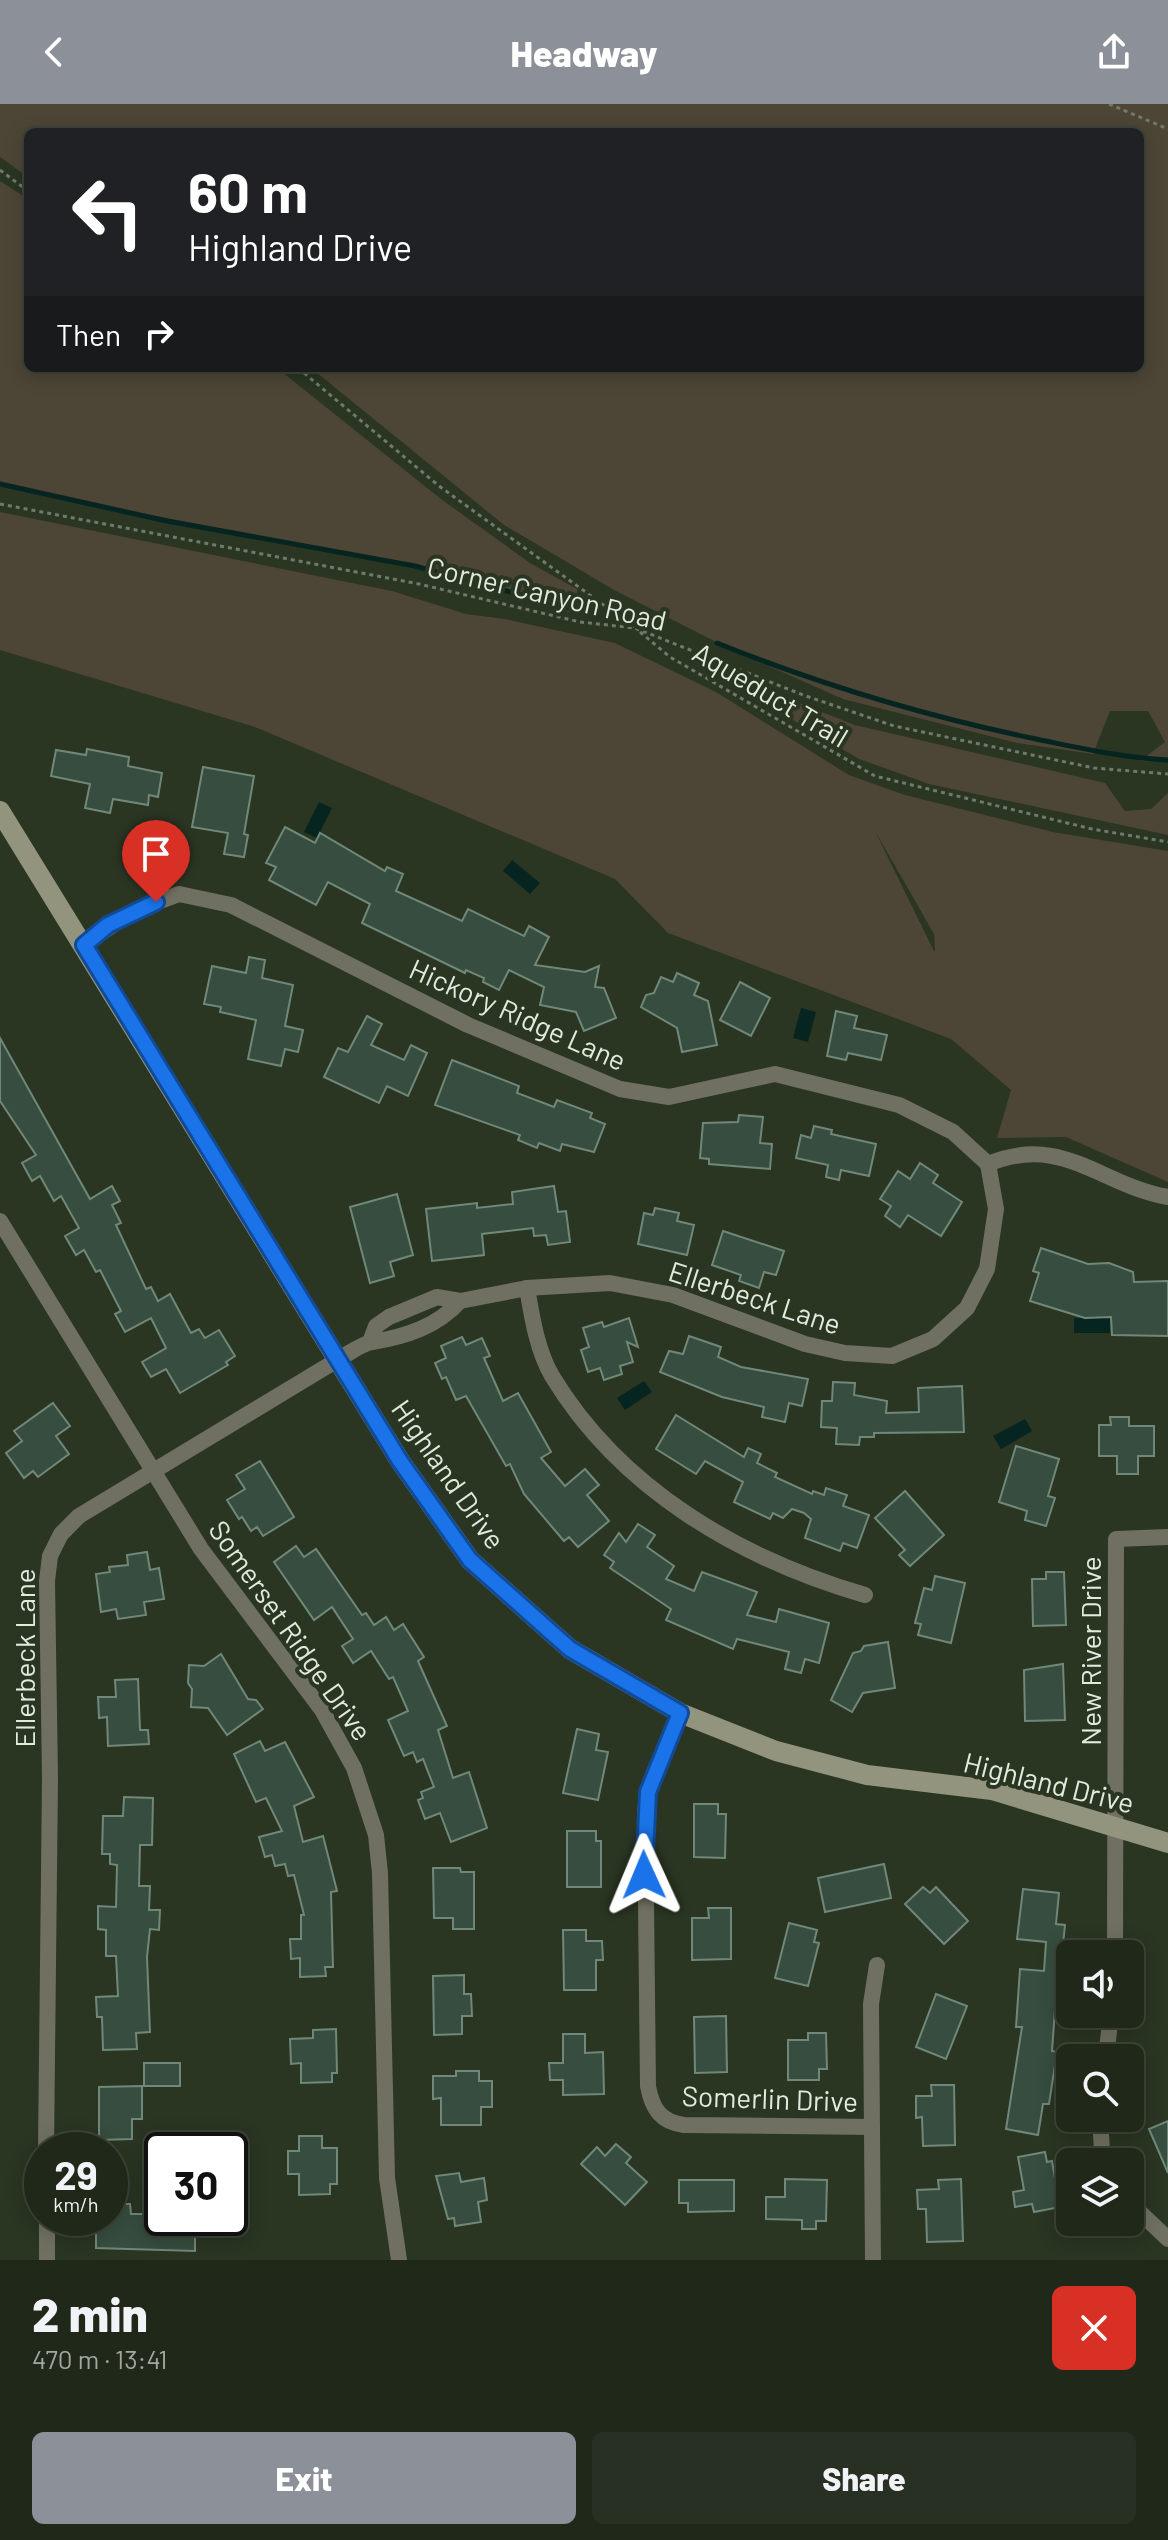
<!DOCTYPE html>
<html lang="en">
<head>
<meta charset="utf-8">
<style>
  body { margin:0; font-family:Barlow,sans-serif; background:#283023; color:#f1f3f6; height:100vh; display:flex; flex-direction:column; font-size:30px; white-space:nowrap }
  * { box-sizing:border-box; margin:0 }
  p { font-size:26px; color:#a2a6a2 }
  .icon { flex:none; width:44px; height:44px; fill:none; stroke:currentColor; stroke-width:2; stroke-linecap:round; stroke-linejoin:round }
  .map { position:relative; height:2156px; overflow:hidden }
  .side { display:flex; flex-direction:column; background:#20281a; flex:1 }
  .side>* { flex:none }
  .top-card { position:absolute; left:24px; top:24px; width:1120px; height:244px; border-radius:12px; box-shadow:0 4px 20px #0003,0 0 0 2px #3d4439; background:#202124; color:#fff; overflow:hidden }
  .tools { position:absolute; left:1056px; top:1836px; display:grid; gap:16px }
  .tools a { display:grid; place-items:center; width:88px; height:88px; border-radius:12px; background:#20281a; box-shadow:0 4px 20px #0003,0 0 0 2px #3d4439; font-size:40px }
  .speed { position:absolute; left:24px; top:2028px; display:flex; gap:16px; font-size:40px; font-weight:700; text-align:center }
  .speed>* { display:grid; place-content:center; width:104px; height:104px; border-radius:50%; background:#20281a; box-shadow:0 4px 20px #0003,0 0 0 2px #3d4439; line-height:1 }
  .speed small { font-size:20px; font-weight:400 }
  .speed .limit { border:4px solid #111; border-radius:12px; background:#fff; color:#111 }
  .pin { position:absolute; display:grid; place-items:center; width:68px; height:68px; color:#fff; margin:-82px -34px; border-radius:50% 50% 50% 0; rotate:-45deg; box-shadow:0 0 8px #0007 }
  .pin .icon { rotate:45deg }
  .me { position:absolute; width:88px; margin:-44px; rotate:359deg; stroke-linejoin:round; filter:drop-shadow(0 0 6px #0008) }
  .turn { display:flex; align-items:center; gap:28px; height:168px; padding:0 32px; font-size:36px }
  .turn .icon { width:104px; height:104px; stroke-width:2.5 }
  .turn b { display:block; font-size:56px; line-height:68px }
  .then { display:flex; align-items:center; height:76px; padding:0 32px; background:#0003; gap:16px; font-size:30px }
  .round { display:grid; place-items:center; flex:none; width:84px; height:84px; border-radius:12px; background:#283023 }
  .summary { display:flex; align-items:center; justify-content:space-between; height:136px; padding:0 32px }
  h1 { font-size:48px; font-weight:800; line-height:60px }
  .button { display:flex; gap:16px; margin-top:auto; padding:16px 32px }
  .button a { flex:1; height:92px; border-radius:12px; background:#8c9099; color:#fff; font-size:32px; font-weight:800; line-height:92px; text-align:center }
  .button a+a { background:#283023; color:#f1f3f6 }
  header { display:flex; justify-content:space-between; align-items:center; height:104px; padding:0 32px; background:#8c9099; color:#fff; font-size:36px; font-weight:800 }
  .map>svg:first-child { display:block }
</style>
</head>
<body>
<header><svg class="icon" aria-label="back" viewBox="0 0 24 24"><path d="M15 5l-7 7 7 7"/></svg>Headway<svg class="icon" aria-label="share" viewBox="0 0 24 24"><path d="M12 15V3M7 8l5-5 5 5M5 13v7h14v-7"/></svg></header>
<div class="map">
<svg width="1168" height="2156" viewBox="0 0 1168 2156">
  <rect width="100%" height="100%" fill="#2a3522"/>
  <g fill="#4d4535" fill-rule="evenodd">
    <polygon points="0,0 1168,0 1168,658 1140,657 1165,638 1148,607 1110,607 1093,650 1017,639 843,595 724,542 614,486 504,421 311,264 1140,264 1140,28 28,28 28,73 0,53"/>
    <polygon points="0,77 28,95 28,264 277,264 441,395 530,459 577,485 579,511 421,463 0,382"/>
    <path d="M0,408L392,487L466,510L505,515L615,539L716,588L849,671L905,691L1053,728L1168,747V1078L1066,1033L997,1034L1011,986L951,935L668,829L615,775L255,623L0,546ZM875,727L934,830L935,847H934Z"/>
    <polygon points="695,558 855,621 1105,679 1125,707 1151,705 1168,689 1168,731 929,680 859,655"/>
  </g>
  <g fill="#062521">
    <polygon points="319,698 332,704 317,734 304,728"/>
    <polygon points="512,756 540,779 530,790 503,767"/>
    <polygon points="801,904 816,908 808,938 793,934"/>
    <rect x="1074" y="1214" width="36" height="15"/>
    <polygon points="644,1277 652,1288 625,1306 617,1294"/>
    <polygon points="1025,1315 1032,1327 1001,1345 993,1332"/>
  </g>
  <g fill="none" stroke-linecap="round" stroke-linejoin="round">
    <g stroke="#062521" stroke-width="5">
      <polyline points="0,380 167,417 415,462 577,506"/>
      <path d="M717,539C821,581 925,612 1036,635C1080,644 1123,654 1168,656"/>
    </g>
  </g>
  <g fill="#364d3f" stroke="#708879" stroke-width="2">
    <polygon points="87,645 129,653 128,662 162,669 158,693 149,691 148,701 113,695 110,709 85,704 90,680 51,672 56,646 86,651"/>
    <polygon points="203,663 254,672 244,730 248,731 244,753 224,750 228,729 192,723"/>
    <polygon points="285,723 315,739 320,729 385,767 387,763 403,770 396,787 462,817 468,805 524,832 529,822 549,833 535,861 585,868 599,862 595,883 604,884 616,914 584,927 576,908 540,901 544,883 509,866 499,886 483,878 484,874 466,866 465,869 362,819 370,800 328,778 316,801 269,776 276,763 266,759"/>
    <polygon points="249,853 265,856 262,874 293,881 285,922 303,926 298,948 285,945 281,962 248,955 256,916 220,908 221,903 204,900 212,862 246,869"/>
    <polygon points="677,869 699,879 694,891 708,897 717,941 682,948 677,924 641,903 646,891 654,889 661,873 673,878"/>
    <polygon points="740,878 770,894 751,932 720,916"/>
    <polygon points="836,907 857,912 854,924 887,931 881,956 848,949 846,956 827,952"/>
    <polygon points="367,912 382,920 371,941 404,956 411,941 427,949 408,992 387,982 379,999 324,973 338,944 348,948"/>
    <polygon points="0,934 90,1095 112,1082 120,1097 112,1101 121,1119 116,1121 146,1185 151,1183 158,1197 170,1190 191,1229 199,1225 205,1234 219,1226 235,1252 226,1258 228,1261 180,1289 166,1265 151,1273 142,1258 166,1244 151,1214 125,1228 115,1210 121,1207 100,1166 96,1168 84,1146 76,1151 65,1132 79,1124 61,1092 54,1097 40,1072 32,1077 22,1059 36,1051 0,997"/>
    <polygon points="452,956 519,982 517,989 554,1003 557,996 592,1009 590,1014 605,1020 594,1048 562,1040 560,1047 539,1039 537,1044 518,1036 520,1031 435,1001"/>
    <polygon points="739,1011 763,1013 760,1039 772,1040 770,1065 709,1060 709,1055 700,1054 703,1019 738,1018"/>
    <polygon points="814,1022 832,1026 831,1030 876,1040 869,1072 841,1066 839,1076 826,1073 828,1061 796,1054 801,1031 811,1034"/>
    <polygon points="920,1059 938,1071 933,1079 962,1098 941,1132 908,1111 900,1123 885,1112 891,1102 880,1095 898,1067 910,1075"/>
    <polygon points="554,1082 558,1108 566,1107 570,1138 548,1141 546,1131 534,1132 533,1124 482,1130 484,1151 432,1157 426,1105 477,1099 477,1104 513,1100 512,1088"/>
    <polygon points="397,1090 413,1151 390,1158 394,1172 370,1179 350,1103"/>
    <polygon points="655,1104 679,1109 677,1117 694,1121 687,1151 638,1140 644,1109 653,1111"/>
    <polygon points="723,1127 784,1147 776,1171 764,1168 759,1184 739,1177 741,1171 712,1161"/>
    <polygon points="1041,1144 1088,1160 1109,1159 1133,1168 1134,1178 1168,1177 1168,1232 1112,1231 1111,1213 1085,1214 1030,1197 1039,1169 1033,1167"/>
    <polygon points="629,1214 638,1243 627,1238 633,1258 620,1262 622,1270 604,1276 600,1264 588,1268 581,1246 589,1243 583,1224 602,1218 604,1223"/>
    <polygon points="689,1232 721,1243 718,1253 741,1263 808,1275 802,1302 789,1299 785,1318 762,1313 764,1303 722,1293 660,1268 669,1247 683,1250"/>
    <polygon points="462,1233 466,1241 482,1234 490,1252 484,1254 503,1297 518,1289 551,1348 541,1354 565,1382 585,1365 599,1381 587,1391 609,1417 578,1443 569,1433 564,1437 524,1390 510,1360 506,1362 466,1292 456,1296 446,1273 442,1275 435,1259 446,1254 441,1242"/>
    <polygon points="833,1278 855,1279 854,1291 887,1297 886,1309 919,1308 918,1284 962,1282 964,1328 874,1329 874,1333 860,1333 859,1341 836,1340 837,1324 821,1323 822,1297 832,1297"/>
    <polygon points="53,1299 70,1322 56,1332 69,1350 38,1373 33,1367 24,1374 6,1349 22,1337 14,1327"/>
    <polygon points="676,1311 744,1353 748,1344 761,1350 757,1359 777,1369 775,1373 812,1390 813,1387 824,1391 826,1384 847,1391 843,1402 869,1411 857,1444 843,1439 840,1447 805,1434 811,1415 804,1409 792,1405 783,1414 773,1409 770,1415 734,1398 743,1378 705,1357 696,1370 656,1345"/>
    <polygon points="1110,1313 1129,1313 1129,1322 1154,1322 1154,1352 1138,1352 1138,1370 1117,1370 1117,1352 1099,1352 1099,1321 1111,1321"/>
    <polygon points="1016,1342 1059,1355 1048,1392 1055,1394 1046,1422 1025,1416 1027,1407 999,1398"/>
    <polygon points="260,1357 294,1413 263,1432 257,1423 251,1427 242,1413 239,1415 227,1396 245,1385 236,1371"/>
    <polygon points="905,1387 944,1431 910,1462 899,1451 905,1446 875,1414"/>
    <polygon points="638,1420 655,1431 647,1443 674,1462 666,1475 694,1487 702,1468 757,1488 747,1511 776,1518 779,1505 829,1519 819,1559 805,1555 801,1569 785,1565 789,1548 737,1535 733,1545 666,1516 671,1505 610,1464 614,1458 604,1451 619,1429 626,1438"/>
    <polygon points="296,1442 304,1453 316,1445 362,1511 366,1509 374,1521 386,1513 394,1526 403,1520 424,1553 418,1557 447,1622 438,1626 453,1674 469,1668 487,1724 451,1738 440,1709 425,1715 418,1696 423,1694 421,1688 434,1683 423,1655 417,1658 413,1648 404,1652 388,1616 408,1607 393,1573 389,1575 371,1547 353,1559 342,1542 353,1535 332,1503 314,1516 274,1458"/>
    <polygon points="147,1448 150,1466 159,1464 164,1495 144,1498 146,1511 118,1515 116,1505 101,1508 96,1470 110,1468 109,1463 128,1461 127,1451"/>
    <polygon points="1046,1468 1064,1468 1066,1521 1033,1522 1032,1475 1046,1475"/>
    <polygon points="935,1472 965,1479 951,1539 918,1531 921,1520 915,1519 924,1484 932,1486"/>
    <polygon points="888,1538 895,1584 863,1589 852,1608 831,1596 853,1549 861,1547 864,1542"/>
    <polygon points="221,1550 248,1595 256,1596 263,1605 227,1631 208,1604 191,1603 192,1585 188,1579 189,1561 204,1562"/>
    <polygon points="1063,1560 1065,1616 1025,1617 1024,1566"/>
    <polygon points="138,1575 140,1626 148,1626 149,1640 108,1642 107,1613 99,1614 98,1593 116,1593 115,1576"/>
    <polygon points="577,1625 599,1630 596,1646 608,1648 598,1696 563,1689"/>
    <polygon points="260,1637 265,1647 285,1638 314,1693 294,1702 303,1738 323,1732 337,1787 331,1788 333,1863 325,1863 326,1872 300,1873 300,1854 291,1855 290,1835 301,1835 301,1811 304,1811 294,1771 288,1772 285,1760 275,1762 272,1751 265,1753 259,1733 282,1727 266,1694 256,1698 234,1650"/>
    <polygon points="124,1693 153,1694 152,1741 140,1741 139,1782 150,1782 149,1806 160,1806 159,1826 150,1825 147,1853 150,1928 136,1929 137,1945 103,1946 102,1913 97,1913 96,1893 118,1892 116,1852 106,1852 106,1826 98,1825 98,1802 116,1803 117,1761 110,1760 110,1750 102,1750 103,1712 123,1712"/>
    <polygon points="694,1700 718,1700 718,1710 726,1710 725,1754 694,1753"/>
    <polygon points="567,1727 596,1727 596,1737 601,1737 601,1783 567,1783"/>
    <polygon points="884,1760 891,1794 825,1808 818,1774"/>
    <polygon points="433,1764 460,1764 461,1768 474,1768 474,1825 453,1825 453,1814 434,1814"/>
    <polygon points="923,1783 930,1789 936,1783 968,1817 944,1840 905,1800"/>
    <polygon points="1023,1785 1059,1789 1056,1820 1065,1821 1061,1860 1068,1861 1066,1892 1056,1892 1052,1947 1057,1948 1049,2000 1043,2000 1038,2031 1006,2025 1022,1923 1016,1923 1020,1865 1044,1867 1046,1838 1017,1835"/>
    <polygon points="708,1804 731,1804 731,1855 692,1856 692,1814 709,1814"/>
    <polygon points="789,1819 817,1826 814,1838 819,1839 808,1882 775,1874"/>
    <polygon points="563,1826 586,1826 586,1837 602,1837 603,1856 596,1856 596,1886 564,1886"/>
    <polygon points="464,1871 464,1890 471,1890 472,1912 462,1912 462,1930 434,1931 433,1872"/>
    <polygon points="936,1890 967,1902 946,1955 916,1943"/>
    <polygon points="726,1912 727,1968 695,1969 694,1913"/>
    <polygon points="336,1925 337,1969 332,1969 332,1978 301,1979 301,1959 291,1960 290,1935 313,1934 313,1926"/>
    <polygon points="808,1929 826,1929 827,1965 819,1965 819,1976 788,1976 788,1936 808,1936"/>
    <polygon points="563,1930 585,1930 585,1949 603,1948 604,1990 563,1991 563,1976 550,1976 549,1959 563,1959"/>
    <rect x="144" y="1959" width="36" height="23"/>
    <polygon points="456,1967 479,1967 479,1977 492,1977 492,2003 481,2003 481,2021 441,2021 441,1994 433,1995 433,1972 456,1972"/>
    <polygon points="931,1981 954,1981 955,2041 923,2042 922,2013 916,2014 916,1992 932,1992"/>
    <polygon points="142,1982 142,2015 132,2015 132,2035 99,2036 99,1983"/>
    <polygon points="1168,2017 1168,2069 1149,2025"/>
    <polygon points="299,2032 322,2032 322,2044 337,2044 337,2080 330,2080 330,2090 299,2091 299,2070 288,2070 288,2047 299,2047"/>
    <polygon points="616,2040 631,2053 626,2059 647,2078 625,2101 581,2060 597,2043 605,2052"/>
    <polygon points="1045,2048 1047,2058 1052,2057 1060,2103 1034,2108 1032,2100 1015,2103 1013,2088 1024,2086 1018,2053"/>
    <polygon points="459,2069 461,2078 484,2074 487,2096 478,2098 481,2118 455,2122 454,2114 448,2115 436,2072"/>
    <polygon points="785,2075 827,2076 826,2117 816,2117 816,2125 802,2125 802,2116 766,2115 766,2093 785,2093"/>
    <polygon points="961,2075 963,2137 927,2138 926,2105 918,2105 917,2086 939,2085 938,2076"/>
    <polygon points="679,2076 734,2076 734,2107 688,2108 688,2099 679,2099"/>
    <polygon points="110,2100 130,2100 131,2110 149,2110 149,2114 195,2114 195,2147 96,2144 96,2122 107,2122"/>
  </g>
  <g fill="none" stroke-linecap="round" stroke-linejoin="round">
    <g stroke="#707a6a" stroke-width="3" stroke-dasharray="4 4" stroke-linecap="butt">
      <polyline points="1109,0 1168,25"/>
      <polyline points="0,66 28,87"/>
      <polyline points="298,264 439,382 634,523"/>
      <polyline points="0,400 419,480 580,518 635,524 803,591 894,622 1094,664 1168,670"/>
      <polyline points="640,528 670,553 875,672 1092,725 1168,738"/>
    </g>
    <g stroke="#707062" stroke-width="16">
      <polyline points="84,841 133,807 179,790 231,801 468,921 620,985 669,993 775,970 899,1001 953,1028 988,1060"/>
      <path d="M988,1060C1062,1029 1100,1081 1168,1093"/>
      <polyline points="0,1117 201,1445 322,1606 354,1664 376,1731 380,1769 387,2074 399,2156"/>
      <path d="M527,1184C532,1213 537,1246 552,1272C621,1386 741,1455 865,1491"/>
      <polyline points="370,1238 376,1222 389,1213 437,1193 460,1197 527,1184 610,1179 673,1191 805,1240 845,1249 892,1252 933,1235 967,1204 987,1165 996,1105 988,1060"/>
      <path d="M680,1609L653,1671L645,1706L648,1982C652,2005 661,2018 684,2021L872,2023"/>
      <polyline points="1115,1850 1116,1435 1168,1433"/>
      <polyline points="1106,1954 1111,1910"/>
      <polyline points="1100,2014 1102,2047 1107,2058"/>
      <path d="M46,2046L50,1674L47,1477L50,1452L61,1430L79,1412L339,1255C348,1250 361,1240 372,1238C404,1233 437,1223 460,1197"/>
      <polyline points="1130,2099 1168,2135"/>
      <polyline points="47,2114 47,2156"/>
      <polyline points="873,2156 871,1900 877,1861"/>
    </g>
    <polyline stroke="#92947e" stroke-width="20" points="0,707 400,1357 470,1456 570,1545 680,1609 776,1647 867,1671 992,1686 1168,1739"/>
  </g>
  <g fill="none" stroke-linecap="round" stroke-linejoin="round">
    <g stroke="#114b97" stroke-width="20">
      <polyline id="route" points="156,798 108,821 84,841 400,1357 470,1456 570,1545 680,1609 648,1688 644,1771"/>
    </g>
    <use href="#route" stroke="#1a73e8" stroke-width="14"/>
  </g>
  <g text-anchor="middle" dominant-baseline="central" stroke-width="8" stroke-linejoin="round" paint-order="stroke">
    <g font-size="28" fill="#e2eade" stroke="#2a3522">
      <text transform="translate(547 489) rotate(13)">Corner Canyon Road</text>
      <text transform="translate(771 590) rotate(31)">Aqueduct Trail</text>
      <text transform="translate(518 910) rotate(24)">Hickory Ridge Lane</text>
      <text transform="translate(755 1193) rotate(18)">Ellerbeck Lane</text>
      <text transform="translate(449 1370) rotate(55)">Highland Drive</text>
      <text transform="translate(291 1526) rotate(55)">Somerset Ridge Drive</text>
      <text transform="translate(1090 1547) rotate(-90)">New River Drive</text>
      <text transform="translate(24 1554) rotate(-90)">Ellerbeck Lane</text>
      <text transform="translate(1049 1678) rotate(14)">Highland Drive</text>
      <text transform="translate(770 1994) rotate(2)">Somerlin Drive</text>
    </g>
  </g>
</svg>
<div class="tools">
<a><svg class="icon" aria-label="sound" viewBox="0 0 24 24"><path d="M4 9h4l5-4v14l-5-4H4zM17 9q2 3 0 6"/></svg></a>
<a><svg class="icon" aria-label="search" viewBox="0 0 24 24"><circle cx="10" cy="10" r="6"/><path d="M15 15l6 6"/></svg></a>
<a><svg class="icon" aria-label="layers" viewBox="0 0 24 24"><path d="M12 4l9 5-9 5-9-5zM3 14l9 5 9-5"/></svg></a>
</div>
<div class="speed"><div>29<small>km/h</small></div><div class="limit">30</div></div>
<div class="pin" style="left:156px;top:798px;background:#d93025"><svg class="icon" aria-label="arrive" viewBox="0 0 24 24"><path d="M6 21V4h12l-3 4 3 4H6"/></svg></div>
<svg class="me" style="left:644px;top:1771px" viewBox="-20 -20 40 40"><path d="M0-17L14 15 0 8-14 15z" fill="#1a73e8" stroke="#fff" stroke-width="4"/></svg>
<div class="top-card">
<div class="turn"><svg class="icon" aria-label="left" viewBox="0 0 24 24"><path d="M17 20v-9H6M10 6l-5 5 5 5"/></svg><div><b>60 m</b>Highland Drive</div></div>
<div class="then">Then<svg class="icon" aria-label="right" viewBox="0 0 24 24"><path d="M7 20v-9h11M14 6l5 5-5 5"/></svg></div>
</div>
</div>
<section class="side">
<div class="summary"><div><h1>2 min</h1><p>470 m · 13:41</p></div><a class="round" style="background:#d93025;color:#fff"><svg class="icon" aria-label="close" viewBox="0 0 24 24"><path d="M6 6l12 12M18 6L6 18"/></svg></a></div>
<div class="button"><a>Exit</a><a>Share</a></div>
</section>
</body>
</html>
